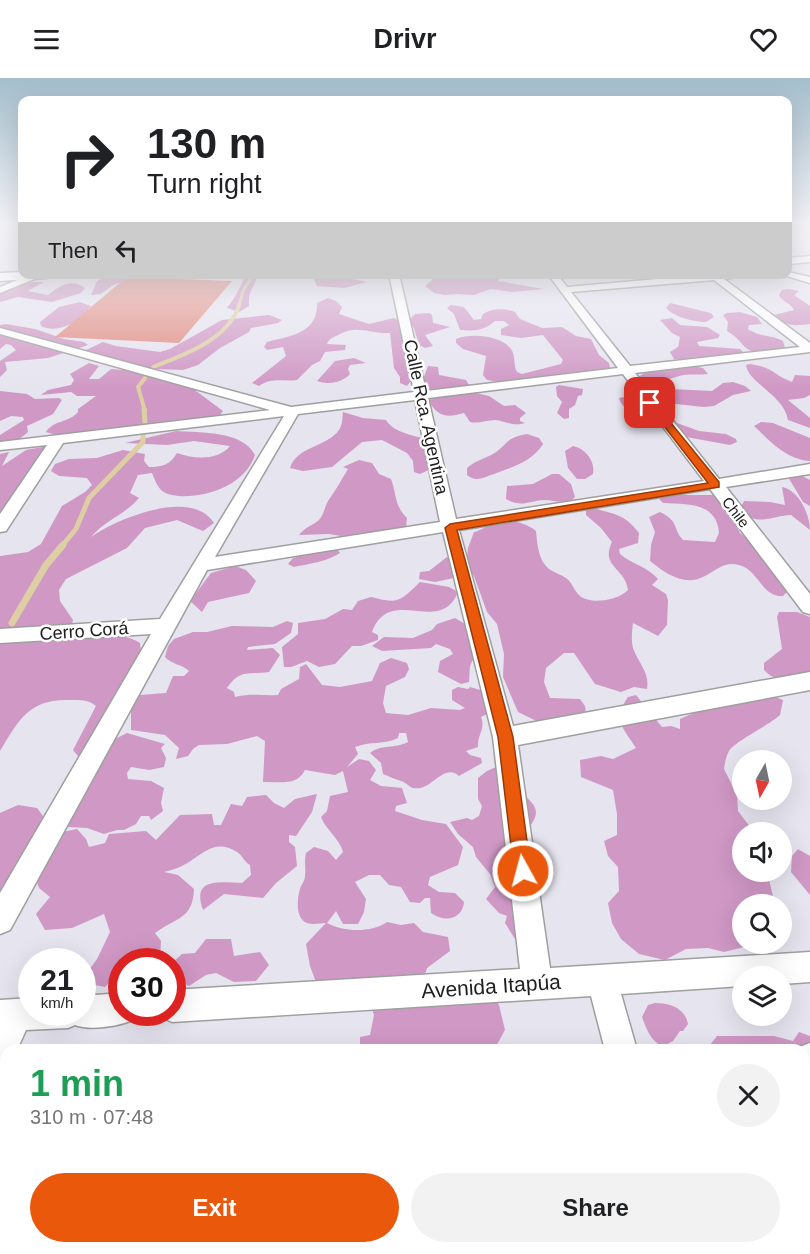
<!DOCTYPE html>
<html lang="en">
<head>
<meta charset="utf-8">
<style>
  body { margin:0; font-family:Arial,sans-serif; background:#f2f2f2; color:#202124; height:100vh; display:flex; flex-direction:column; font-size:22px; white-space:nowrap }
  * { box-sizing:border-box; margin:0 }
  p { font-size:20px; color:#757577 }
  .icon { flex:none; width:33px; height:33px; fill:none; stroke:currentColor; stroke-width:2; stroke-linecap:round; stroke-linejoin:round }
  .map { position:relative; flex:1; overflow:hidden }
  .drawer { position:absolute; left:0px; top:966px; width:810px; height:210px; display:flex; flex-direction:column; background:#fff; border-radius:18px 18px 0 0; box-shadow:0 6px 24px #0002 }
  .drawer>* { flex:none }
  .banner { position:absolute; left:18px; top:18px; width:774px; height:183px; border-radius:12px; box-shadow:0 6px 24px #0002; background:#fff; color:#202124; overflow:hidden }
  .needle { width:39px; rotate:189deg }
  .tools { position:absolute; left:732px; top:672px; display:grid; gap:12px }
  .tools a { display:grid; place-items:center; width:60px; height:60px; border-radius:50%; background:#fff; box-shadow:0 6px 24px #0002; font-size:30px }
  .speed { position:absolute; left:18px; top:870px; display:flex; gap:12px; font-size:30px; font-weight:700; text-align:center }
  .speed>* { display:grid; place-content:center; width:78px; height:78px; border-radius:50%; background:#fff; box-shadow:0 6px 24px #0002; line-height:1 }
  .speed small { font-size:15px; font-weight:400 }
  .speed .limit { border:9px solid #d22; background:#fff; color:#111 }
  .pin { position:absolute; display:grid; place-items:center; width:51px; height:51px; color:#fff; margin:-26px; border-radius:12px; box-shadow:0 3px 9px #0006 }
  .me { position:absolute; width:66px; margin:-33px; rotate:353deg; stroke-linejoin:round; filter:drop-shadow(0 0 4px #0008) }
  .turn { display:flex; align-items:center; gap:21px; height:126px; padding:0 30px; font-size:27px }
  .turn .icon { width:78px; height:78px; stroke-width:2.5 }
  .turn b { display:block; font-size:42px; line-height:51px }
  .then { display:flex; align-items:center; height:57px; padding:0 30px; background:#0003; gap:12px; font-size:22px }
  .round { display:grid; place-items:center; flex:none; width:63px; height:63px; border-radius:32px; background:#f2f2f2 }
  .overview { display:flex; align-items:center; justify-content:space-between; height:102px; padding:0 30px }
  h1 { font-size:36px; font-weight:800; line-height:45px; color:#1e9e55 }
  .cta { display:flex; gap:12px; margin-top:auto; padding:12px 30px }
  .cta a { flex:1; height:69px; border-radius:36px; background:#ea580c; color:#fff; font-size:24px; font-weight:800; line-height:69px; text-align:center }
  .cta a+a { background:#f2f2f2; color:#202124 }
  header { display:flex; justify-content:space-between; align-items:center; height:78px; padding:0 30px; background:#fff; font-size:27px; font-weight:800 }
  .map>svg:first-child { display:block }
</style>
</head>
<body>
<header><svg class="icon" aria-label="menu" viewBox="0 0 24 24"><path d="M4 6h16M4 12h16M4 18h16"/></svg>Drivr<svg class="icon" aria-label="heart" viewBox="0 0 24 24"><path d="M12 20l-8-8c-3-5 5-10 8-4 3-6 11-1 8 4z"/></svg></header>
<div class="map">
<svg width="810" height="1176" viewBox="0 0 810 1176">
  <rect width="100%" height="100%" fill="#e6e4ef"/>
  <g fill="#d098c5">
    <polygon points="110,197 145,197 113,207 101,216 91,217 97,203"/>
    <path d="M246,197H257C255,211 248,210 249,228L239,234L227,230C237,218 240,208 246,197Z"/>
    <polygon points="317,197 364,197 353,198 352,201 367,204 344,210 317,208 313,199"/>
    <polygon points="517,197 526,197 527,200 500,199 498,203 544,211 512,214 491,211 474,217 457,216 445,217 434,215 425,208 432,202 431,199 445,199 444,197"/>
    <path d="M31,204H44L28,213L48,217C60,208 70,200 85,210L81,215L52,224L18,219L0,224V215Z"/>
    <path d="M789,211L799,213L794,217L810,228V246C794,248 786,249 774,237L794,232C791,225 782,224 779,217L782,212Z"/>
    <path d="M328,220L336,223L342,229L339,236L369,246L394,240L400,243L402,260L418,293L407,308L400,305V299L394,290L390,255C368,256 359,246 338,257C332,260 329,261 327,266L346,267L345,272L325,274L320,283L312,287L297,302C283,304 272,299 259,308L252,305L286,278L283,269L267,272L264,269L267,264C290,258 318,256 317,225Z"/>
    <path d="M80,224L91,228C81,242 59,257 41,248L40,244L59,229Z"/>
    <path d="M670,225L711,235L714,239L706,244C694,244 674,239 666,230Z"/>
    <path d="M451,227L464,229L474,242L481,241L483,236C491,230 505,230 515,234L520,241L542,250L562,249L576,258L591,261L599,277L609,285L610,290C598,299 583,293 568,295C542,298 514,308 487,302L483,297L486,278L463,271L456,265V261C471,255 500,257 511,271C516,278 513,287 517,294L522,296L561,286L563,282L543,257L521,260L501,257V251L509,247L504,243H495C484,253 474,253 460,252L454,236L447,230Z"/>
    <path d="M740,234L757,239L762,246L749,247L748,251C762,260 769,256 783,263L785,270C776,274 754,277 746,270C739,263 736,258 727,253L728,244L723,237L727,235Z"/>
    <polygon points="429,235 432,237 433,245 450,249 425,257 433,268 425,270 419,267 414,250 408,243 415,236"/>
    <polygon points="269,237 282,242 278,245 251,250 249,254 220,270 198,287 183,292 128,290 84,273 103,264 116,268 160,274 170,271 222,242"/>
    <polygon points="672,240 680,247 707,249 720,257 718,260 697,264 699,268 740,271 744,275 718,282 674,281 670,274 678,269 680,259 672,255 660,242"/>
    <polygon points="6,246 35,251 64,261 84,264 88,267 48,280 5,284 7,292 0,299 0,283 16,272 11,267 6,266 0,271 0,247"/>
    <path d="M354,280L366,285L350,287L348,291L350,296C342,305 327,307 317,303L335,283Z"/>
    <path d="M89,285L99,288L89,301H99L111,291L138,293L188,307L223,333L218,340L167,347L131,348L70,361L46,354C53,342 69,345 78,334V331L96,318H77L71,314L41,317L48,312L71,307L74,302L70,296Z"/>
    <path d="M750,286C773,289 773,297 792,304L795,297L810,298V317L804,320L788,322L810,340V350L788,342C784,317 748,305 746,287Z"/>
    <polygon points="428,288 438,289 439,297 466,302 469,307 466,310 424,311 423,301"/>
    <path d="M692,288L703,290L708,296C700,297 692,296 684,297C668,300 653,310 638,299L650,292Z"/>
    <polygon points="733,304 745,308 751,313 733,317 714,328 703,329 667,325 656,323 649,317 650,310 712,313 723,305"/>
    <polygon points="559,307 583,311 582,317 578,318 575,327 569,331 569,340 564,341 557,335 562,324 557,318 556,309"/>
    <polygon points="0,313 27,316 35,321 59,320 62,322 53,336 27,348 28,354 17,363 0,367 0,357 24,342 23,339 11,338 0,343"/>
    <path d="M467,313L489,318L504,328L515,327L526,335L520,340V343L525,345C514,349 505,343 495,342C486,342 479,346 470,344L464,335C446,340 438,339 428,322Z"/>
    <path d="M625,319L648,322L657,337C644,339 623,335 619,320Z"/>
    <path d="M343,334L363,340L386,342C393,354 412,357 425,361L431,391L420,396L414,394L413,383L407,375L382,362L362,364L332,389L303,393L290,390C297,368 327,369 339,352C343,346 342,340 343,334Z"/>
    <path d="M761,344L773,345L810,360V383C786,381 771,364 754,348Z"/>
    <polygon points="677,345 699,353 726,356 736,361 737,364 730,367 686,359 673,348"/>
    <path d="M176,353C200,355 242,352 255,377C245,407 207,420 178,418C172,417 165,416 161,412C157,408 154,400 152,395L138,397L130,415L139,420C126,436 105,442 91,459C118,440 192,410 214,445L203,453L177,442L145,450L127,470L66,501L59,512L60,523L73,542L69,557C92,557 120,552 140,565L143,591L90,676L78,678L73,672L96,628C88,621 79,622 68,622C29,621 18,643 0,673V478L28,474L41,466L62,428L85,414L92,407L87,400L59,398L51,393L55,386L69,381L97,380L123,372L145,376L144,383L149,389C162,389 170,387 177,375C193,381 218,383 230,368L194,363L167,367L125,365Z"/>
    <path d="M527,356L539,360L543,366C532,384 512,389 494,396C484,399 476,405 467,397V390C475,383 484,381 493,376C508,367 504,360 527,356Z"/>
    <polygon points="48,368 0,441 0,376 9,374 2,388 26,372"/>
    <path d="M573,368C586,371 595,383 593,396L585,401H577L568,390L565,373Z"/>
    <path d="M359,382L372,385L379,396L391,401C397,417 394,427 407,440L406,449L402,453L358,461L329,456L299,457C305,449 312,448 319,442C325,435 325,426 330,420C337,410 342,401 348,391L343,389Z"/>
    <path d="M552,396H559L571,406L575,419L572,422C561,426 554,422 544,422C528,423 522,430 506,421L507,408L533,406Z"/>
    <polygon points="800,397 810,402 810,428 803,424 788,399"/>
    <path d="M782,409C799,412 810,437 810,452L791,437C774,437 758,449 743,434L742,427L744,423L770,424L785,427Z"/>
    <path d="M669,417H715L732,438L740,455L752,464L781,502L787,514L783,518C761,519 759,492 739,487C724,483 717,492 705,498C685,509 666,496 650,483L651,467L655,454L649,439L660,434C680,444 672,450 683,462L715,464L719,455C717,424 686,426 663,425L659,421Z"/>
    <path d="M593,430C614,436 625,436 639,455L638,465L619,471L620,476C632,486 648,489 658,501L652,507L666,516L668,522L667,547L658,558L633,545C632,553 631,562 633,570C638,585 650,594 647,611L634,609L621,614L595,606L574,575H564L546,590L544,604L550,620L580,621L585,628L586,636L551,650L518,634L503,599L504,576L497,546L487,534L474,498L466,487L468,470L474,454C481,453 485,448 492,446C508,441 523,443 536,453C537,464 538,475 543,484C549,494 557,494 566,500C572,504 574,513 580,518C591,527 619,522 628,512C625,489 600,489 612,464L601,450L586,437V432Z"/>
    <path d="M325,471H337L340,475C328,483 309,486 294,489L288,486L293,480Z"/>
    <polygon points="447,479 451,482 454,500 435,504 419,501 420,494 429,493"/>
    <polygon points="235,488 246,492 256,503 249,515 208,524 202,534 190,523 211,495"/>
    <path d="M420,504L449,509L458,514C440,559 390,506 372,554L378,557V562L361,568H352L335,586L319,589L307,583L291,589H284L282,569L298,556V545L325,541L343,531L352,532L358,523L371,519C399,526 399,524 420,504Z"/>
    <path d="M779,534H797L810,539V601C792,602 777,606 764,592V585L782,571L777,539Z"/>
    <polygon points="455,540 468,548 472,559 468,562 473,565 477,573 470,588 469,604 461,606 438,594 440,583 453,576 450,571 436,566 431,570 382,573 372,568 384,559 413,560 432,552 437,546"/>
    <path d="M287,543L293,545L291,555L275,566L248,569L247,572L273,570L280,577L269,594C248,597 240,591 227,610L234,614L235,619C252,615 262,618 278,617L281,611L299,601L300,589L306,586L322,607L340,609L372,603L380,585L391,580L407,585L409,591L405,599L386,608L383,625L386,635L408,637L431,630L460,632L465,630L452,622V612L458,609L468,611L470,609L484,613L491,634L481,639C486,651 477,657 478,669L466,673L470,677L481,680L482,685L459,698C443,684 432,714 413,710C409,709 406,704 401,703C395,701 390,699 383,696L381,685L370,675C381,666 395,671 408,664L406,655H399L398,660C384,667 370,663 355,669L358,676L347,689L359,681L369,683L376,692L370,702L381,708L402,710L407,725L396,728L395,733L422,742L446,746L463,769L458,787L430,799L428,807L439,814L455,815L464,824C462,843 443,844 431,835L430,820H425L420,825L410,824L401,809L389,807L380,797H369L355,804L366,821L364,834L358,846H343L336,833L327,845C343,854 372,855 387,844L401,847L414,845L423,854L448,859L450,873L427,890L424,900L316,904L310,888L306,866L326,845C321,845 313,847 307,845C295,840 297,821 300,811C301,807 305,803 305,798C306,790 304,784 306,775L314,769L328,773L336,782L343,774C340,761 326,752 321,739L327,733L330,718L348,714L343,693L335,697L305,692C297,709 278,703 263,704L265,663L257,658L227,666L199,667L193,671L188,678L176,681L179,670L165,657L131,652V632L140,617L166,615L173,598H184L189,593C182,586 172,587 165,579L168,568L174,561L193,554H207L232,548L273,549Z"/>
    <path d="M751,610L783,622L780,637C769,647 734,664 729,673C726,678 725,685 724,691L737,717L738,733L754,754H742V794H767L775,826H742V866H756L724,874L708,870L686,871L665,882L639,876L621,861L612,845L608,825L619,813L618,789L608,778L604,763L617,757V736L613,712L581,699L580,682L601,678L613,681L636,670C623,649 612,643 628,619L636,617L662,649L671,648L680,651V641Z"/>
    <polygon points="127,655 165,666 161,670 166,680 164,689 149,692 131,689 127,695 128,701 151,703 164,710 161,725 163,733 151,742 149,738 141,738 136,746 124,752 117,752 104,756 87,750 68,749 67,743 72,732 81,725 113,662"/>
    <path d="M496,689C503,695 507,700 513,706C530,725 548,729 525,754L518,866L505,845L507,838L499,835L486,821L495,809L490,796L476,779L473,769L458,756L450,744L467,740L472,742L479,738L482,728L478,721V700L487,693Z"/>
    <path d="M317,716L312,734L296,758L289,757V764L295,769L297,788L276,805L263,820L224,816L203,832C191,799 220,804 242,805L251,797L250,787C244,784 243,778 237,774C213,759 201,779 182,788C176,791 170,792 164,794L178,797L194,811C193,841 177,839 155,855L161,863L160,881L122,884L121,892L105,909L90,906L86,896L97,881L110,854L104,836L72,850L45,852L36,836L50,819L39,810L34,796L62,754L77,751L86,761L89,769L105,765L109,756L146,753L156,762L180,737L212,736L214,747H221L231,726L242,728L247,719L266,717L274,725L284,730L295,721Z"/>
    <polygon points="18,727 37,730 43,738 43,769 0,816 0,735"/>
    <polygon points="798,771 810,778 810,817 791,794 792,778"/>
    <polygon points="206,861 231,861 234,878 260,874 269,887 256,903 234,904 216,895 206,897 189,908 173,900 173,884 182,876 195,875"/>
    <polygon points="494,919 499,927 505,952 494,972 360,972 360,959 370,957 374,937 372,931 416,924 422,929 426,925"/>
    <path d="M655,925C670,925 685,930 688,946L683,953H680L673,963L664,968C652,966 646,950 642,939L648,927Z"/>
    <polygon points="799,954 810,958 810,1176 714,1176 715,1170 804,1170 804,972 706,972 717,958 774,958 793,963"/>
    <polygon points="6,1127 6,1170 276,1170 275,1176 0,1176 0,1133"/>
    <polygon points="577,1170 680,1170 672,1176 584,1176"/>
  </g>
  <polygon fill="#e18b80" points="127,199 232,203 179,265 55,259"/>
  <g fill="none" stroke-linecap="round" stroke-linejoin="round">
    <polyline stroke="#decea3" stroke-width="3" points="239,228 243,213 254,196"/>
    <g stroke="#decea3" stroke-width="4">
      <path d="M153,289C184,277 229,261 239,227"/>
      <polyline points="145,333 138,309 145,300"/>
    </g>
    <g stroke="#decea3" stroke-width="5">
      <polyline points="144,331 145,345"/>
      <polyline points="61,469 76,451 89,420 143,364 143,358"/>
    </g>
    <polyline stroke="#decea3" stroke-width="7" points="12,545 46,487 63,467"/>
    <g stroke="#9f9f9f" stroke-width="3">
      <g id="minor">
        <polygon points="0,147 7,147 0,149"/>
        <polygon points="810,178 810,184 788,186 788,180"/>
        <polygon points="788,194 810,199 810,205 780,196 788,196"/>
        <polygon points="32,196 44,197 0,215 0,209"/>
        <path d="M389,196H399L426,313L618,290L548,196H557L567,209L714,196H758L724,201L810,265V274L635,295L719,401L810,386V396L726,409L810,516V536L803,534L710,411L459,452L513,648L810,594V612L518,667L550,890L810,874V904L782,906V898H742V908L621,916L637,972H605L591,918L172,944L161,939L159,934H172V912L520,891L493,659L443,454L207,492L10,852L0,856V815L151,556L0,565V551L160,541L284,338L63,365L6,453L0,454V436L47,367L0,372V364L270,332L0,256V250L291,329L414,314ZM714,202L800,269L630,288L571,214ZM623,296L704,403L456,441L428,320ZM415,322L440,444L215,479L298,336Z"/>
        <path d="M122,915V934H136L133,942C118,948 91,953 75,947L68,950L26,952L17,972H6V986L0,988V922L32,920V934H82V918Z"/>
        <polygon points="810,965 810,997 804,998 804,972 792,972"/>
        <polygon points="0,1042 6,1042 6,1076 0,1078"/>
        <polygon points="656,1170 694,1170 695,1176 657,1176"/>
      </g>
    </g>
    <g stroke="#9f9f9f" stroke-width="3">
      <g id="tertiary">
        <polygon points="788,147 805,147 788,151"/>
        <polygon points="22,194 22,196 53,196 47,200 0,203 0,195"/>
      </g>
    </g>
    <use href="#minor" fill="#fff" fill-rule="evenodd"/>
    <use href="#tertiary" fill="#fff" fill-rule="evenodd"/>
  </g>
  <linearGradient id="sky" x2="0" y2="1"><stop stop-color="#a4becc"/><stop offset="0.47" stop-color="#f4f3f8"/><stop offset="1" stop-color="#f4f3f8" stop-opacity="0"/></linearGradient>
  <rect width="810" height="312" fill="url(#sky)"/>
  <polygon fill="#ea580c" stroke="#983908" stroke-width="1.5" points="647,323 653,323 719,404 719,409 457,452 513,659 531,793 529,799 523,802 516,799 514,793 498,659 445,450 450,446 708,405 647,326"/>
  <g text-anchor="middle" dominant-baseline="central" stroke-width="5" stroke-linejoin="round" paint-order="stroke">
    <g font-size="15" fill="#1e1e1e" stroke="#fff">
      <text transform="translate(736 434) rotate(52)">Chile</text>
    </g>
    <g font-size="18" fill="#1e1e1e" stroke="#fff">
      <text transform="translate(426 339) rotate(78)">Calle Rca. Agentina</text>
      <text transform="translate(84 553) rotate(-4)">Cerro Corá</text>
    </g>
    <g font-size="21" fill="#1e1e1e" stroke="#fff">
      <text transform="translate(491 908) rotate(-4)">Avenida Itapúa</text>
    </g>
  </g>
</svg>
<div class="tools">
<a><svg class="needle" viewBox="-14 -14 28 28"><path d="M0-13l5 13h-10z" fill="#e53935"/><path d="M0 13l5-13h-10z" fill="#757577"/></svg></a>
<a><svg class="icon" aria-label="sound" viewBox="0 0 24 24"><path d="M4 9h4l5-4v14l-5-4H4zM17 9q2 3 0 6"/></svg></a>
<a><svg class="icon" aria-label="search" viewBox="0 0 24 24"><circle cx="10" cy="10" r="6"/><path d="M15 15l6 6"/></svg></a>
<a><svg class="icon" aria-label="layers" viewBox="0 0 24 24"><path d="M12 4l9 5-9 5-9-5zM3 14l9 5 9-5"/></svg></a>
</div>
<div class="speed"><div>21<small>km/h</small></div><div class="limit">30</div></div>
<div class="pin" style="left:650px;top:325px;background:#d93025"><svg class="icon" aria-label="arrive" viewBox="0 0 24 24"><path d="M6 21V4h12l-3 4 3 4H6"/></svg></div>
<svg class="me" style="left:523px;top:793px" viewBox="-20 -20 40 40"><circle r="17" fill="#ea580c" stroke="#fff" stroke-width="3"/><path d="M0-11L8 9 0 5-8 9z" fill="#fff"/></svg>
<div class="banner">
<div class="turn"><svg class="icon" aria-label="right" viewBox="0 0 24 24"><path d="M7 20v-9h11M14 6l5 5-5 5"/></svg><div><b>130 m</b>Turn right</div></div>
<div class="then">Then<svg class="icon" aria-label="left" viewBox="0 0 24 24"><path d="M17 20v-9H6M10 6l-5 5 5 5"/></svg></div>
</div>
<section class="drawer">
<div class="overview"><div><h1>1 min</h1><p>310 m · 07:48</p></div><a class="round"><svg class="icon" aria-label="close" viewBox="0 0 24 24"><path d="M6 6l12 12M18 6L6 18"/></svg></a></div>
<div class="cta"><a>Exit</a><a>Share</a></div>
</section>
</div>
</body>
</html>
